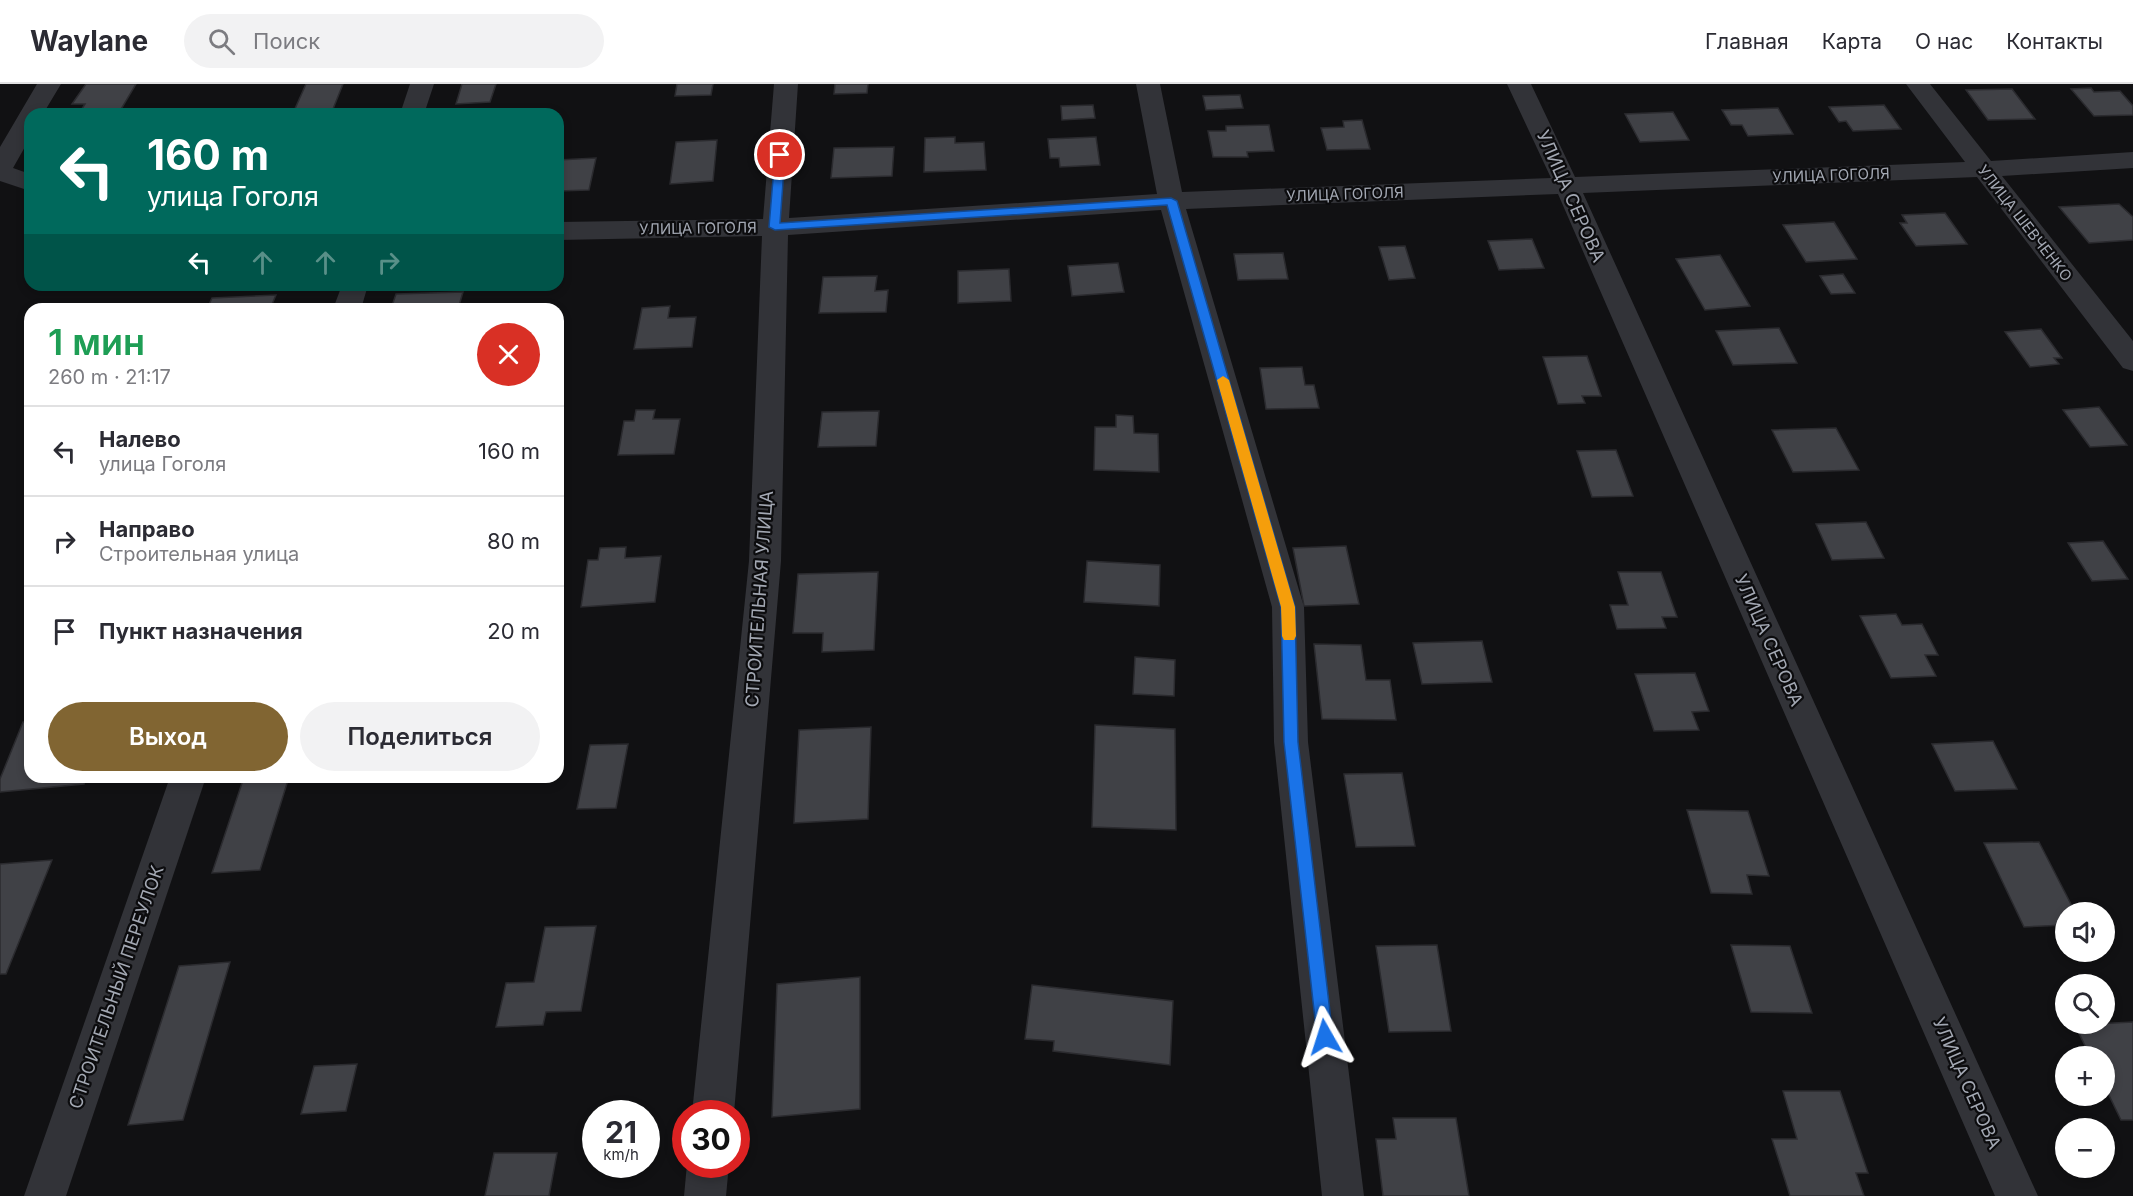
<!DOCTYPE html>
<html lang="ru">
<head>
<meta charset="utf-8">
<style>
  body { margin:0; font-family:Inter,sans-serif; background:#f2f2f3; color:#2b2b33; height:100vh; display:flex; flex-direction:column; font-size:22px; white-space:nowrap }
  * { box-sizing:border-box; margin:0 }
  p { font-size:20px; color:#7c7c81 }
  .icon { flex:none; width:33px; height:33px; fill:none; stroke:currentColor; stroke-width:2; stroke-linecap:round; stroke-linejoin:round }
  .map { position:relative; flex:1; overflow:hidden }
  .drawer { position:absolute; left:24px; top:219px; width:540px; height:480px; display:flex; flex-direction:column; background:#fff; border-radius:18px; box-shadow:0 3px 9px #0003 }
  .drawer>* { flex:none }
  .top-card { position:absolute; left:24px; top:24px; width:540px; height:183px; border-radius:18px; box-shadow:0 3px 9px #0003; background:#00695c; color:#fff; overflow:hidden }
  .controls { position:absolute; left:2055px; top:818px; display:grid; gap:12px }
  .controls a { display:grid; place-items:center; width:60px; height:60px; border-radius:50%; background:#fff; box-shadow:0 3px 9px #0003; font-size:30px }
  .speed { position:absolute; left:582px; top:1016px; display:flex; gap:12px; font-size:30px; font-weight:700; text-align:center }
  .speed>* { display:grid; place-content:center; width:78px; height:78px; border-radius:50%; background:#fff; box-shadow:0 3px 9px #0003; line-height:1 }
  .speed small { font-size:15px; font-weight:400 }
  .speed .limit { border:9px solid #d22; background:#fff; color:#111 }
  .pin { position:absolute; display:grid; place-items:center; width:51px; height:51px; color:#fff; margin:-26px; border:3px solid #fff; border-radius:50%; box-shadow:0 2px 6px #0007 }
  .me { position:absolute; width:66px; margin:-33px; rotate:354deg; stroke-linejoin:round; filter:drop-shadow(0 0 4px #0008) }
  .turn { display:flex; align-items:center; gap:21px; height:126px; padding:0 24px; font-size:27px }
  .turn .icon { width:78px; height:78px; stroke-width:2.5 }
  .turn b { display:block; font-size:42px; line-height:51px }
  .lanes { display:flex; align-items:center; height:57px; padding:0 24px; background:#0003; justify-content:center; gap:30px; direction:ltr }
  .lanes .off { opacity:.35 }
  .round { display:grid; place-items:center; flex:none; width:63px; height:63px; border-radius:32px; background:#f2f2f3 }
  .head { display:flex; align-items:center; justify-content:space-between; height:102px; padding:0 24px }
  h1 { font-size:36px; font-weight:600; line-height:45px; color:#1e9e55 }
  .primary-button { display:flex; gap:12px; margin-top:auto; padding:12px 24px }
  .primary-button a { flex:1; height:69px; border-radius:36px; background:#816532; color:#fff; font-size:24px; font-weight:600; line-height:69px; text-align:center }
  .primary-button a+a { background:#f2f2f3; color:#2b2b33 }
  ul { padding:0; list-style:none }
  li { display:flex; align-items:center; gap:18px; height:90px; padding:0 24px; border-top:2px solid #e1e1e2 }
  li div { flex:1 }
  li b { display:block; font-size:22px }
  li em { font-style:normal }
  header { display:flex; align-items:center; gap:36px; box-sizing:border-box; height:84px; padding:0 30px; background:#fff; border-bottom:2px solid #e1e1e2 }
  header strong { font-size:28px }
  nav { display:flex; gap:33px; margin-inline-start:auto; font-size:21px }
  .search { width:420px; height:54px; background:#f2f2f3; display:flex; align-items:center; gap:15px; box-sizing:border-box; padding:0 21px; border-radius:33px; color:#7c7c81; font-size:22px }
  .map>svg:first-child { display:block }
</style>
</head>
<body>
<header>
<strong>Waylane</strong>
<div class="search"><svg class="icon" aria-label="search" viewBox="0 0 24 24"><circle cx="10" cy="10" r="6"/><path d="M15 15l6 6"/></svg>Поиск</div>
<nav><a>Главная</a><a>Карта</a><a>О нас</a><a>Контакты</a></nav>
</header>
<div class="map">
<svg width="2133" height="1112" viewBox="0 0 2133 1112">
  <rect width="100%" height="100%" fill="#111113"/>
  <g fill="#404146" stroke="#2b2b2f" stroke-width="1.5">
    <polygon points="86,0 136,0 120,27 80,28 85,20 72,20"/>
    <polygon points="306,0 343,0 333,25 294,27"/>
    <polygon points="462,0 496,0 490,18 456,20"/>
    <polygon points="677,0 713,0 711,11 675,12"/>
    <polygon points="835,0 868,0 867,9 834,10"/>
    <polygon points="2091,4 2094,8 2120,7 2133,22 2133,31 2094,32 2071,5"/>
    <polygon points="2012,5 2035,35 1988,36 1966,6"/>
    <polygon points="1240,11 1243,24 1206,26 1203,12"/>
    <polygon points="1093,21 1095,34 1062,36 1061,22"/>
    <polygon points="1884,21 1901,45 1853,47 1846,37 1839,38 1829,23"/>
    <polygon points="1778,24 1793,50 1748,52 1742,41 1731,41 1722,26"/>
    <polygon points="1673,28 1689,56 1640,58 1625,30"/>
    <polygon points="1362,36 1370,65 1327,66 1321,44 1344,43 1343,37"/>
    <polygon points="1269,41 1274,67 1247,68 1248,73 1213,73 1208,47 1226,47 1226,42"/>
    <polygon points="955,53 955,59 984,58 986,86 924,88 925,54"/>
    <polygon points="1096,53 1100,81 1060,83 1059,74 1050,74 1048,55"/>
    <polygon points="717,56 713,97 670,100 676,58"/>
    <polygon points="894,63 892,92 831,94 834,64"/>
    <polygon points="596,74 589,106 558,107 558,76"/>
    <polygon points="2119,120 2133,133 2133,156 2089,159 2059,123"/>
    <polygon points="1945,129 1967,160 1916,162 1900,139 1907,139 1902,131"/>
    <polygon points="1834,138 1857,175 1806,178 1783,141"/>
    <polygon points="1532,155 1544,184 1499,186 1488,157"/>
    <polygon points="1405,162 1415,194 1389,196 1379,163"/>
    <polygon points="1283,169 1288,195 1238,196 1234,170"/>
    <polygon points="1720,171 1750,222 1705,226 1676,175"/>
    <polygon points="1118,179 1124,208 1072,212 1068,182"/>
    <polygon points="1009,185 1011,217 958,219 958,187"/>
    <polygon points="1843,190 1855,209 1831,210 1820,192"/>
    <polygon points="877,192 875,207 888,206 886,228 819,229 823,193"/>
    <polygon points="463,208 458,225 391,225 396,210"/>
    <polygon points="276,211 270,225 207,225 212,214"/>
    <polygon points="670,222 668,234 696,233 692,263 634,265 642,224"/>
    <polygon points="1779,244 1797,279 1733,281 1716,247"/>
    <polygon points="2041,245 2062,274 2054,274 2059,280 2030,283 2005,248"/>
    <polygon points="1587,272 1601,312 1582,312 1585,319 1558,320 1543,273"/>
    <polygon points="1302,283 1305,301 1314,301 1319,324 1266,325 1260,284"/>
    <polygon points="2099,323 2127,361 2090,363 2063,326"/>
    <polygon points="636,326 655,326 653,335 680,335 674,370 618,371 624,337 634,337"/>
    <polygon points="879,327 876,362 818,363 822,328"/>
    <polygon points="1116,331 1133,332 1134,349 1158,350 1159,388 1094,386 1095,343 1116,343"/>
    <polygon points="1836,344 1859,386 1793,388 1772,346"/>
    <polygon points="1616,366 1633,412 1592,413 1577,367"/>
    <polygon points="1866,438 1884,474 1832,476 1816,440"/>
    <polygon points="2103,457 2128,495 2092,497 2068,459"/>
    <polygon points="1346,462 1359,520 1304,522 1293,464"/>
    <polygon points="626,463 625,474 661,472 655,518 581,523 588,476 598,476 600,464"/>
    <polygon points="1087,477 1160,481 1159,522 1084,518"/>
    <polygon points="878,488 874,566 822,568 823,549 793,549 798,490"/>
    <polygon points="1618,488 1661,488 1677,533 1662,533 1666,544 1617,545 1610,521 1628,521"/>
    <polygon points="1896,530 1902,541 1922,540 1938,571 1925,571 1936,592 1891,594 1860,532"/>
    <polygon points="1482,557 1492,598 1422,600 1413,559"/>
    <polygon points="1314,560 1361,561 1366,596 1390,596 1396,636 1322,635"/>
    <polygon points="1135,573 1175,576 1174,612 1133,610"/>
    <polygon points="1695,589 1709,627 1692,628 1699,646 1654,647 1635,590"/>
    <polygon points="23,638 30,638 30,693 86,693 84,700 0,708 0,695"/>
    <polygon points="1095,641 1175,645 1176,746 1092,743"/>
    <polygon points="871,643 868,735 794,739 799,646"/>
    <polygon points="1993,657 2017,705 1955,707 1932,660"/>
    <polygon points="628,660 616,724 577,725 590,661"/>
    <polygon points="1402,689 1415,762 1356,763 1344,690"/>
    <polygon points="244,693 289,693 260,786 212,789"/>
    <polygon points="1687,726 1748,727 1769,792 1747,791 1752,810 1711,809"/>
    <polygon points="2039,758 2075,828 2066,828 2066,841 2024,843 1984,759"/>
    <polygon points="52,776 6,890 0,890 0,780"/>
    <polygon points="596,842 581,927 546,928 543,941 496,943 506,899 534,898 545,843"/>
    <polygon points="1437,861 1451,947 1389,948 1376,862"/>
    <polygon points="1731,861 1790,862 1812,929 1751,928"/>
    <polygon points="230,878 183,1036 128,1041 179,882"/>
    <polygon points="860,893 860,1025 772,1033 777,900"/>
    <polygon points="1032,901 1173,917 1170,981 1053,967 1054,957 1025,955"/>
    <polygon points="2133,938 2133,1036 2121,1036 2104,1001 2104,972 2090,972 2075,941"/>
    <polygon points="357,980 346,1027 301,1030 314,982"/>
    <polygon points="1783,1007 1840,1007 1868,1089 1856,1089 1864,1112 1790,1112 1772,1055 1797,1055"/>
    <polygon points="1393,1034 1456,1034 1469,1112 1383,1112 1376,1055 1396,1055"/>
    <polygon points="494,1069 557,1069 549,1112 485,1112"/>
  </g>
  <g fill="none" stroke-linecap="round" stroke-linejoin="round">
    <g fill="#323338" fill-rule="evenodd">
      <polygon points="37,0 61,0 43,30 30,30 30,54 13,84 30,90 30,107 0,97 0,63"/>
      <polygon points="410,0 434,0 424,30 400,30"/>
      <polygon points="774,0 798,0 789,134 1157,110 1136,0 1160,0 1182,108 1551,94 1507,0 1531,0 1575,93 1965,78 1906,0 1930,0 1991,77 2133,68 2133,84 2002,92 2133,257 2133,287 2123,284 1977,93 1583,109 2038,1112 1995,1112 1558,110 1186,125 1304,523 1308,658 1364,1112 1322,1112 1274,658 1272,523 1161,126 788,151 781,477 734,1029 692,1029 749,477 762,152 558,156 558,138 763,135"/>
      <polygon points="342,201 368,201 361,225 333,225"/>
      <polygon points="170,693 206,693 66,1112 24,1112"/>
      <polygon points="687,1080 729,1080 726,1112 684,1112"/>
    </g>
  </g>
  <polygon fill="#1a73e8" stroke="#114b97" stroke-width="1.5" points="780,68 785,71 780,139 1171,114 1177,117 1295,523 1298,658 1333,953 1331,959 1325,961 1319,959 1317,953 1284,658 1281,523 1167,121 775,146 769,143 775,71"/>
  <polygon fill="#f59e0b" points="1223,292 1229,296 1295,523 1296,552 1294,556 1284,556 1282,552 1281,523 1217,296"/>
  <g text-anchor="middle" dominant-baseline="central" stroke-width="4.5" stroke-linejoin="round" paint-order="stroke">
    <g font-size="15" fill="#a3a8b3" stroke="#0c0c0e">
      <text transform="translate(1831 91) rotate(-2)">УЛИЦА ГОГОЛЯ</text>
      <text transform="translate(1345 110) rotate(-2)">УЛИЦА ГОГОЛЯ</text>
      <text transform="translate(2025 139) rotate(52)">УЛИЦА ШЕВЧЕНКО</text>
      <text transform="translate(698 144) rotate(-1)">УЛИЦА ГОГОЛЯ</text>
    </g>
    <g font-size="18" fill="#a3a8b3" stroke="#0c0c0e">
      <text transform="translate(1571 112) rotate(66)">УЛИЦА СЕРОВА</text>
      <text transform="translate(759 515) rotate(-86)">СТРОИТЕЛЬНАЯ УЛИЦА</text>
      <text transform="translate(1769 556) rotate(66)">УЛИЦА СЕРОВА</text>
      <text transform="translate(116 903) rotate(-71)">СТРОИТЕЛЬНЫЙ ПЕРЕУЛОК</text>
      <text transform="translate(1967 999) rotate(66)">УЛИЦА СЕРОВА</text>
    </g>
  </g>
</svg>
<div class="controls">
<a><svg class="icon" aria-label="sound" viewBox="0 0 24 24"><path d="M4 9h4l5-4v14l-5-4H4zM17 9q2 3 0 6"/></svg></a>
<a><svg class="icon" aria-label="search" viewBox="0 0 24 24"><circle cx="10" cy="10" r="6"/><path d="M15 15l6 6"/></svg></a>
<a>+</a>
<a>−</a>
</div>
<div class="speed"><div>21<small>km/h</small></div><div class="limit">30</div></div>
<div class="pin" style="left:780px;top:71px;background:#d93025"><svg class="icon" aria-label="arrive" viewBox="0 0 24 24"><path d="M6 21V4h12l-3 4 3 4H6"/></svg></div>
<svg class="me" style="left:1325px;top:953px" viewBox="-20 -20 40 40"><path d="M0-17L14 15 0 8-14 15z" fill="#1a73e8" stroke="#fff" stroke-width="4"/></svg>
<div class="top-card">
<div class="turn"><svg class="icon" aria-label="left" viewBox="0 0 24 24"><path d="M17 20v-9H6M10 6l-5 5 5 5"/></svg><div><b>160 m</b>улица Гоголя</div></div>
<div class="lanes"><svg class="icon" aria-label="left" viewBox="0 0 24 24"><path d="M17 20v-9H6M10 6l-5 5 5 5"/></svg><svg class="icon off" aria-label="ahead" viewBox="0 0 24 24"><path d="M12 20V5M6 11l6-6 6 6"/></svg><svg class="icon off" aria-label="ahead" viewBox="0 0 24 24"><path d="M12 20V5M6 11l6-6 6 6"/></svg><svg class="icon off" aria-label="right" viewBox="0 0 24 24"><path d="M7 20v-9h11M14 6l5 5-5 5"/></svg></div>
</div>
<section class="drawer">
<div class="head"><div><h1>1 мин</h1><p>260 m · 21:17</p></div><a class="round" style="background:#d93025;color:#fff"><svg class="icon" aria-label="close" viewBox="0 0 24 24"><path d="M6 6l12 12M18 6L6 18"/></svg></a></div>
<ul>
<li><svg class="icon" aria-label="left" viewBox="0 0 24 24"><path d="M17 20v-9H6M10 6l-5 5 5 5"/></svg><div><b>Налево</b><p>улица Гоголя</p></div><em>160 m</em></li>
<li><svg class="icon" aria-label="right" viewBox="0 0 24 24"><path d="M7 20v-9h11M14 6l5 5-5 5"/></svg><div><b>Направо</b><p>Строительная улица</p></div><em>80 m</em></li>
<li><svg class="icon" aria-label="arrive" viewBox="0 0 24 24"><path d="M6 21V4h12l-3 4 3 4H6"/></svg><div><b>Пункт назначения</b></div><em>20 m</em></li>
</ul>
<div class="primary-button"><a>Выход</a><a>Поделиться</a></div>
</section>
</div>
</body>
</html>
